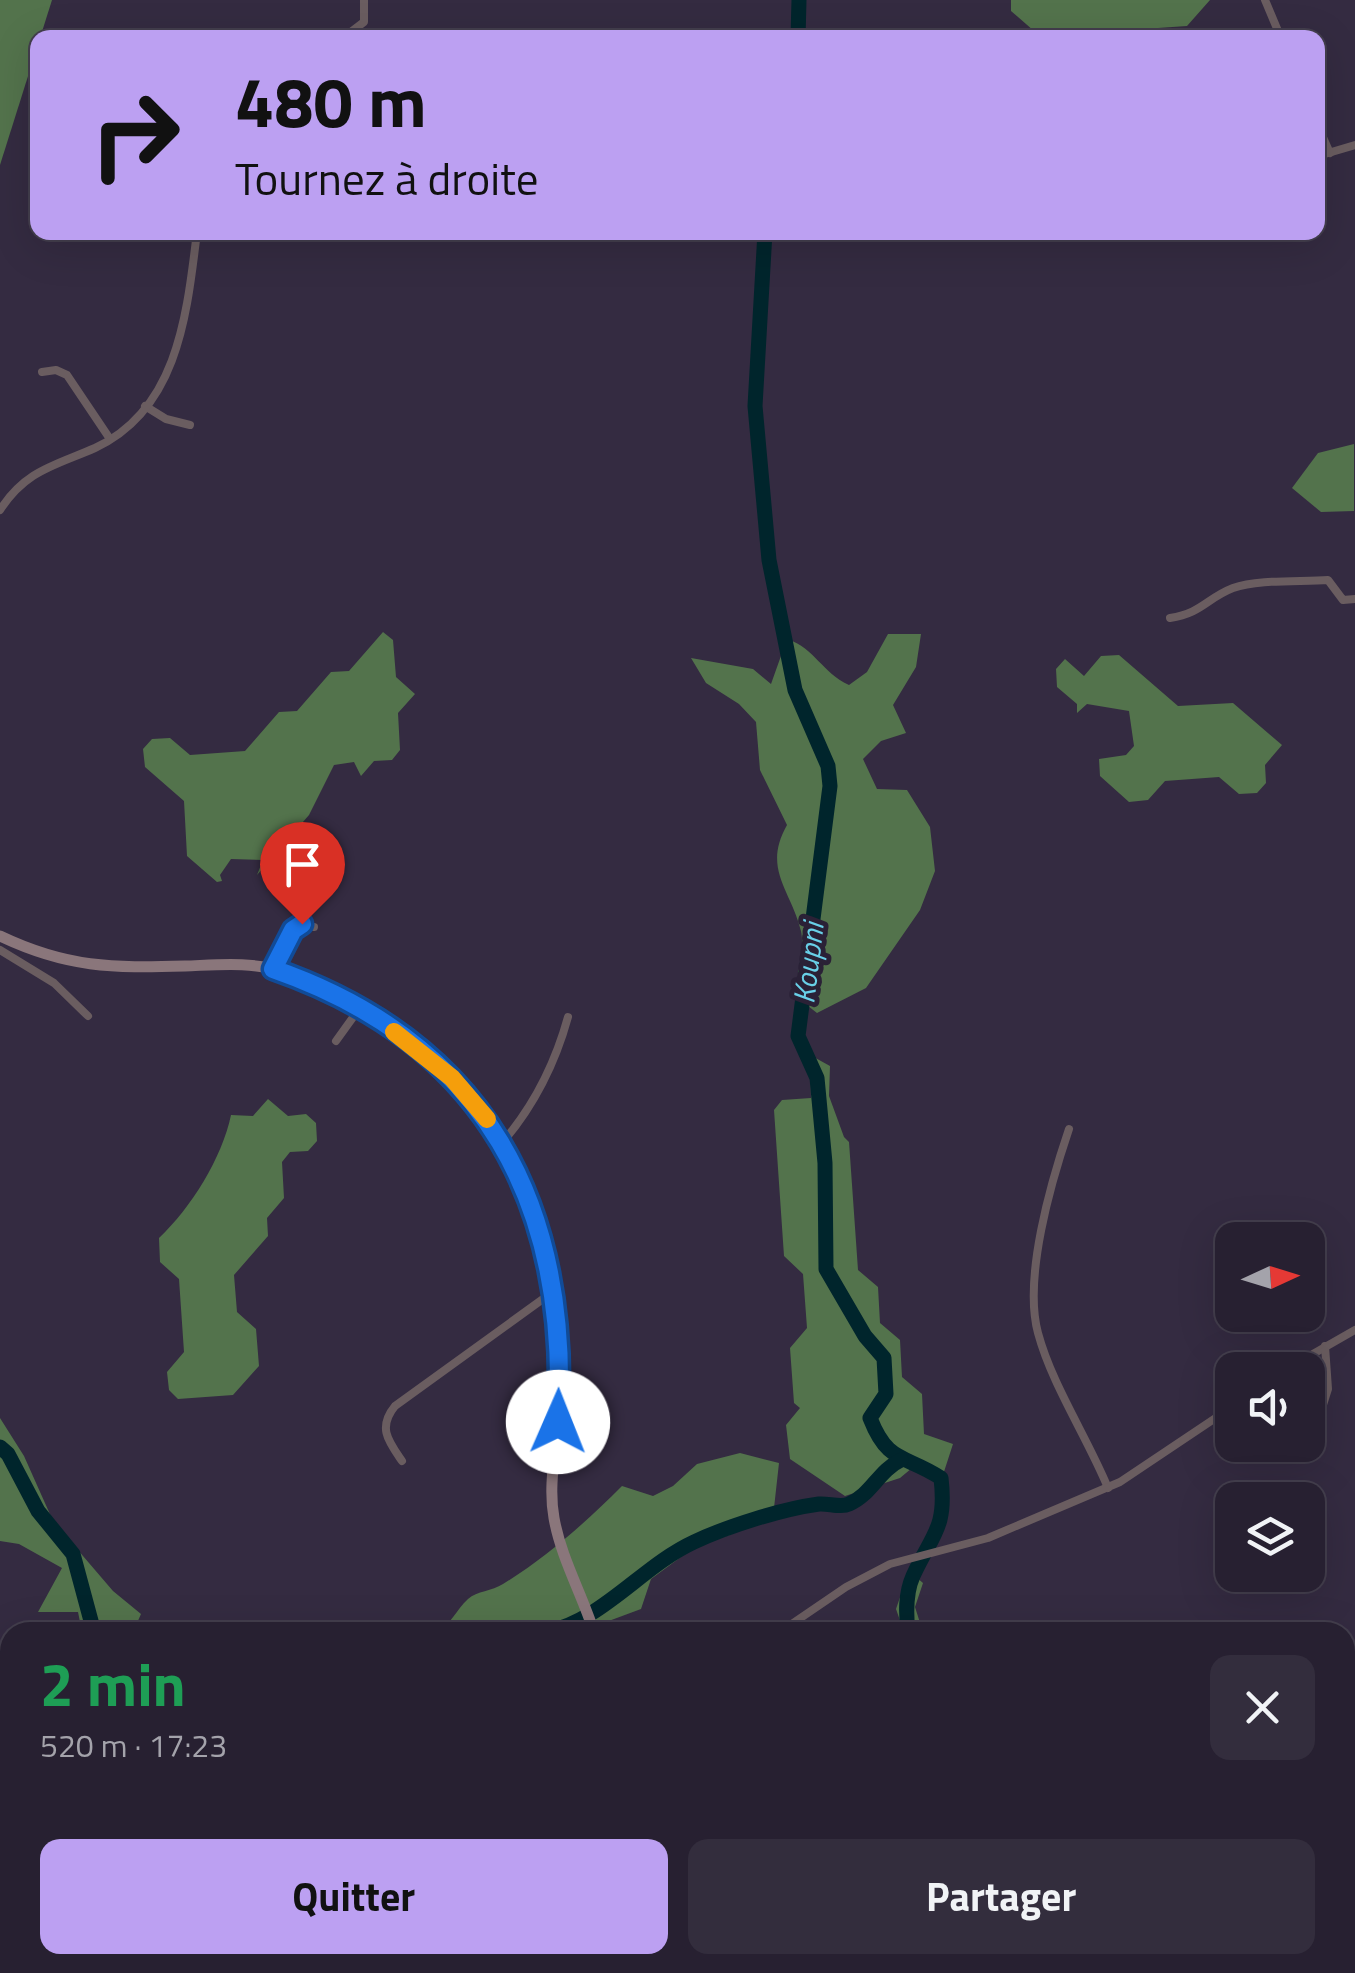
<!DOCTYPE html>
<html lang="fr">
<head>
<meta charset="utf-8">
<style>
  body { margin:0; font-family:"Titillium Web",sans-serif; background:#332d3d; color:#f1f3f6; height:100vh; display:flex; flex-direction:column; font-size:38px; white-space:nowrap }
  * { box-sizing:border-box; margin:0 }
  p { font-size:32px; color:#a4a3ab }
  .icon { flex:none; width:55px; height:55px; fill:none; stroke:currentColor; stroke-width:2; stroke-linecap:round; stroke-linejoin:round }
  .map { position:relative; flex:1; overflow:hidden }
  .side { position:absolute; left:0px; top:1622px; width:1355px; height:352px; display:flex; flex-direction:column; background:#272031; border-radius:30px 30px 0 0; box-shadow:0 10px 40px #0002,0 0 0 2px #433e4d }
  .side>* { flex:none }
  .hud { position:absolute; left:30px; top:30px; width:1295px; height:210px; border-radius:20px; box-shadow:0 10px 40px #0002,0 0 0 2px #433e4d; background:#bca0f2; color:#111; overflow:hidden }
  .needle { width:65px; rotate:86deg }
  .tools { position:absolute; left:1215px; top:1222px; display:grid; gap:20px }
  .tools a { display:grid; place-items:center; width:110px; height:110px; border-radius:20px; background:#272031; box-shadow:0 10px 40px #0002,0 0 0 2px #433e4d; font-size:50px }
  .pin { position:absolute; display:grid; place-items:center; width:85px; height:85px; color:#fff; margin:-102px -42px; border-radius:50% 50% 50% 0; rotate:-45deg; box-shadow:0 0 10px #0007 }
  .pin .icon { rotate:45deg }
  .me { position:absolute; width:110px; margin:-55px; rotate:1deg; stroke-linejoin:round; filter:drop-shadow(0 0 8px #0008) }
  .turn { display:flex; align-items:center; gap:35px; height:210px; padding:0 40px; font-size:45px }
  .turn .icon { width:130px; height:130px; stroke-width:2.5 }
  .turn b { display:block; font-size:70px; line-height:85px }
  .round { display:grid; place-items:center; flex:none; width:105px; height:105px; border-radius:20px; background:#332d3d }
  .headline { display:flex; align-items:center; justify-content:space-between; height:170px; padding:0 40px }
  h1 { font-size:60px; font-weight:700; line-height:75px; color:#1e9e55 }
  .action { display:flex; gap:20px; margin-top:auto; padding:20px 40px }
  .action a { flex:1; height:115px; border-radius:20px; background:#bca0f2; color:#111; font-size:40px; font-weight:700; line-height:115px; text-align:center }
  .action a+a { background:#332d3d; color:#f1f3f6 }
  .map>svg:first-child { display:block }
</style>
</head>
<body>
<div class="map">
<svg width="1355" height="1973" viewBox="0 0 1355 1973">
  <rect width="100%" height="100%" fill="#342b41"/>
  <g fill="#53734c">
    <polygon points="0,0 52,0 0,165"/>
    <polygon points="1011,0 1210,0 1187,26 1114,31 1108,37 1042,38 1011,11"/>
    <polygon points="1354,444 1354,511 1321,512 1292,488 1318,453"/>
    <polygon points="383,632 393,640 396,677 415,694 398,713 400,750 392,760 374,761 361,776 354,762 334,765 309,815 296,830 297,849 289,858 270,860 257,875 263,860 231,859 220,875 222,881 217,882 187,856 184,801 145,767 143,749 152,739 170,738 190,755 245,751 279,712 297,711 331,672 349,671"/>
    <path d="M888,634H921L916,667L893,705L906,733L881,741L863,759L877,789L907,790L930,827L935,871L920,910L866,988L817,1013L794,995C797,976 805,949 801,931C791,890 762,869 787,825L760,770L756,722L739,704L706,683L691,658L753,669L771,684L787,639C816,649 821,672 849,685L867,672Z"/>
    <polygon points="1119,655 1178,706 1233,703 1282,745 1265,765 1266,783 1257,793 1239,794 1219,777 1165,781 1148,800 1129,802 1100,776 1099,759 1126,755 1134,746 1129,711 1087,704 1077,713 1077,704 1057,687 1056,669 1065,659 1084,676 1101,656"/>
    <polygon points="810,1055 830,1066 829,1096 844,1137 849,1142 858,1270 878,1287 880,1323 900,1340 902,1377 922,1394 924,1434 953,1444 941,1481 923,1476 912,1468 900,1478 845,1496 790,1459 786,1425 800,1408 794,1403 790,1348 807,1328 803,1274 784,1256 774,1110 782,1100 811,1098"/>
    <path d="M268,1099L288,1116L306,1114L316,1123L317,1141L308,1151L290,1152L282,1162L284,1198L267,1218L268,1236L234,1275L237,1312L256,1329L259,1366L233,1395L178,1399L169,1390L167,1372L184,1352L179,1279L160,1262L159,1238C191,1208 222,1158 231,1115L253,1116Z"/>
    <polygon points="0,1418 24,1456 53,1521 113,1591 141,1614 133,1632 82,1632 78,1612 38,1612 62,1568 19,1544 0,1541"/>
    <path d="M740,1453L779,1463L774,1508L730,1535L700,1543L651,1579L641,1609L606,1622L590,1632H436C451,1625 456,1610 468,1599C477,1591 492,1591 503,1584C547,1557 586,1522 622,1486L653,1496L673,1486L697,1464Z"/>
    <polygon points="909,1571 923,1583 915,1607 921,1626 930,1632 904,1632 896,1609"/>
    <polygon points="809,1965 1072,1965 1069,1973 808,1973"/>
  </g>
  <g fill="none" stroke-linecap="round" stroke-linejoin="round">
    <g stroke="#00252c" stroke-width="15">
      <polyline points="798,38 799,0"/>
      <path d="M765,232L755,406L769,560L795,690L828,766L830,786L798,1036L817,1078L825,1163L826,1269L865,1336L884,1358L886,1394L870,1418C888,1464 904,1454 941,1478C947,1529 932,1534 913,1576C905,1594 906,1614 908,1632"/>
      <polyline points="0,1447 8,1454 38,1511 73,1554 94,1632"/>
      <path d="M546,1632C602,1621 642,1566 694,1542C728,1526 782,1509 819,1504C828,1503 841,1508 849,1504C871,1495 879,1470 901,1460"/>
      <polyline points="0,1852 10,1848"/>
      <polyline points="68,1965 71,1973"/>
      <polyline points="1074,1965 1080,1973"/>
    </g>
    <g stroke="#6a5d60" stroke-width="8">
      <polyline points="1265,0 1281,38"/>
      <polyline points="343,38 364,22 364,0"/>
      <polyline points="1318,126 1330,153"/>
      <polyline points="1318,156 1355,145"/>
      <polyline points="42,372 56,370 67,375 110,439"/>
      <polyline points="145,406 166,419 190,425"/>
      <path d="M0,510C26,470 54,466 95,448C179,409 187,312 197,232"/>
      <path d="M1170,618C1202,613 1207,598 1233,588C1258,579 1301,582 1328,580L1343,600L1355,599"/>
      <polyline points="0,950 54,983 88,1016"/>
      <polyline points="273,969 297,925 314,927"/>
      <polyline points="336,1041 359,1009"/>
      <path d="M1069,1129C1051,1182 1023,1278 1038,1333C1052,1385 1087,1437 1108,1488"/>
      <path d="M502,1143C534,1106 555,1064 568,1017"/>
      <polyline points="1285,1370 1355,1330"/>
      <polyline points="1307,1455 1328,1389 1325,1346"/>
      <path d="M402,1461C389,1442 377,1428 395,1406L554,1291"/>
      <polyline points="780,1632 846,1587 890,1564 988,1538 1120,1482 1232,1407"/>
      <polyline points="1345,1716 1355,1712"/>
    </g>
    <polyline stroke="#6a5d60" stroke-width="10" points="446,1973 451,1965"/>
    <g stroke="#8a767b" stroke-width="11">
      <path d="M0,936C67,968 112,968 185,966C216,965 252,961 283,972C441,1030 547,1158 558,1328C560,1358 560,1389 558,1420C556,1452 548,1485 554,1518C561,1558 582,1594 594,1632"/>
      <polyline points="722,1965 726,1973"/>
    </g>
  </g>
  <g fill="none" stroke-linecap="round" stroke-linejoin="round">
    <g stroke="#114b97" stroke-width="25">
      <path id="route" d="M302,924L293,930L273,969C486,1043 570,1205 558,1422"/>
    </g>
    <use href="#route" stroke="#1a73e8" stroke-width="18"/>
    <polyline stroke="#f59e0b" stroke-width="18" points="394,1032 452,1078 487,1119"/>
  </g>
  <g text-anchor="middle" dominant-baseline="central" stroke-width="10" stroke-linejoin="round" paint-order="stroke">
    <g font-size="30" font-style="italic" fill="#69d0e8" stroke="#2a2136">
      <text transform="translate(808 963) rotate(-83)">Koupni</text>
    </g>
  </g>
</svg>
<div class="tools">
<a><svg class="needle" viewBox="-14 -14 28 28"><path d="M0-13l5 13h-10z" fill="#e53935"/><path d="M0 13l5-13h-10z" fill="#a4a3ab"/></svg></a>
<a><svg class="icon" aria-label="sound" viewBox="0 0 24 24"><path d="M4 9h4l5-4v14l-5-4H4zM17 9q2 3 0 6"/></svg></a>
<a><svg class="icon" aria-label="layers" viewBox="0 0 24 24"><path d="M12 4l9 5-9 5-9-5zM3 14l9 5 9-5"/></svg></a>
</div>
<div class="pin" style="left:302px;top:924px;background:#d93025"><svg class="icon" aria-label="arrive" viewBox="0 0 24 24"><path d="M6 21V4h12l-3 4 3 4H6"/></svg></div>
<svg class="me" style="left:558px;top:1422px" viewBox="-20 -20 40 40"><circle r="19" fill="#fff"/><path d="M0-13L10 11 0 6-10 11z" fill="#1a73e8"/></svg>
<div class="hud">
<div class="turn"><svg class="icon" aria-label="right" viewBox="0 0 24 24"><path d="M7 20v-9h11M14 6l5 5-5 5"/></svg><div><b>480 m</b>Tournez à droite</div></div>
</div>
<section class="side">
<div class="headline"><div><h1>2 min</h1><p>520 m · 17:23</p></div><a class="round"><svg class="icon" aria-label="close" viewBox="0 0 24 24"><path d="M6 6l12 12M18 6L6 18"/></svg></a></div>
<div class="action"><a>Quitter</a><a>Partager</a></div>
</section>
</div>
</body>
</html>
